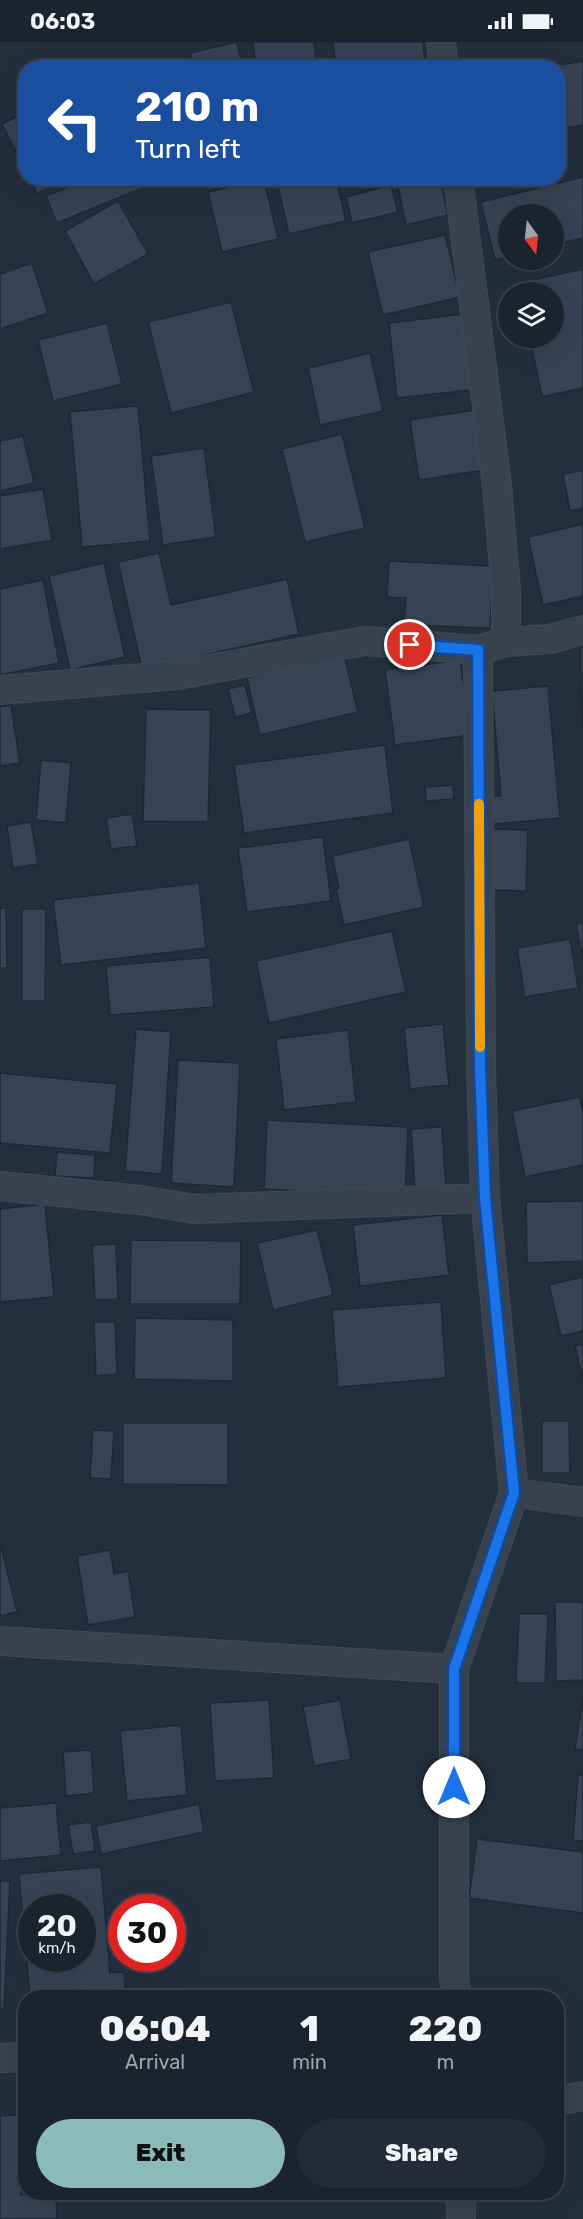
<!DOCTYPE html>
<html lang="en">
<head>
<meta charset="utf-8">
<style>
  body { margin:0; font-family:Rubik,sans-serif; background:#242b36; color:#f1f3f6; height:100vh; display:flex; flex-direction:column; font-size:22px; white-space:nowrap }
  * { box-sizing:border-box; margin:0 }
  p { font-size:20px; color:#a0a4aa }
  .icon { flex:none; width:33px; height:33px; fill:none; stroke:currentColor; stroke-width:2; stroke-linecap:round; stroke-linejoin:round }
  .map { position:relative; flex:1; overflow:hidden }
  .drawer { position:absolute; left:18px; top:1948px; width:546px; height:210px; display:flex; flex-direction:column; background:#1b232e; border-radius:24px; box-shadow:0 6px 24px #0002,0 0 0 2px #39404a }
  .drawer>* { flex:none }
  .guide { position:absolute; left:18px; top:18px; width:548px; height:126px; border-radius:24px; box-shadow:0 6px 24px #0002,0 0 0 2px #39404a; background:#1a4fa0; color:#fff; overflow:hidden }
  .needle { width:39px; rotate:165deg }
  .buttons { position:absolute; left:498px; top:162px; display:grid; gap:12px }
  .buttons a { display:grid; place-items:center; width:66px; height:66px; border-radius:50%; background:#1b232e; box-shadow:0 6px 24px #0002,0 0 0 2px #39404a; font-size:30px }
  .speed { position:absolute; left:18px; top:1852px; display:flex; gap:12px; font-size:30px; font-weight:700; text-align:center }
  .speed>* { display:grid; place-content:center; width:78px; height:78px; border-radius:50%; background:#1b232e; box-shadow:0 6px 24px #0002,0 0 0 2px #39404a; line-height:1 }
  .speed small { font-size:15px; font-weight:400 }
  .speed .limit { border:9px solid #d22; background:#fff; color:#111 }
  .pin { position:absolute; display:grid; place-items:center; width:51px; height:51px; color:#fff; margin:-26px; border:3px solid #fff; border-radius:50%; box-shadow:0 2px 6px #0007 }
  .me { position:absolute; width:66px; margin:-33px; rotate:0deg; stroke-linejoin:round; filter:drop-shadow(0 0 4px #0008) }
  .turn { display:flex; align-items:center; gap:21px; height:126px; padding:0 18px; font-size:27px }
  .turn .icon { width:78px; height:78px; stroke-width:2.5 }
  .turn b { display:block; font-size:42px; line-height:51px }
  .eta { display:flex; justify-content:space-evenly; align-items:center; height:102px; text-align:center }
  .eta b { font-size:36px; font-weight:800; line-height:42px }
  .button { display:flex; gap:12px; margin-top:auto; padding:12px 18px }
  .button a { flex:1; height:69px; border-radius:36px; background:#8bbbb9; color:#111; font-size:24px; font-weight:800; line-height:69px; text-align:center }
  .button a+a { background:#242b36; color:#f1f3f6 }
  .status { display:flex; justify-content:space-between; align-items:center; height:42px; padding:0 30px; background:#1b232e; direction:ltr }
  .status svg { height:16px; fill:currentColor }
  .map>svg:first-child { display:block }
</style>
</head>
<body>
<div class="status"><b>06:03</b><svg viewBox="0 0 49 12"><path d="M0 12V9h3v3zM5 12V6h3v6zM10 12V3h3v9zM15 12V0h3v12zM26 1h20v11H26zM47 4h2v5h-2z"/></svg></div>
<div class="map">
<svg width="583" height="2177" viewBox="0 0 583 2177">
  <rect width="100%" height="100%" fill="#242f3e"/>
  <g fill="#364354" stroke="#1f2835" stroke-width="1.5" fill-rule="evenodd">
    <polygon points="237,0 243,26 194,26 190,11"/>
    <polygon points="253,0 314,0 317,26 256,26"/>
    <polygon points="333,0 423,0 426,26 336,26"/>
    <polygon points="80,17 84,26 64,26"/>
    <polygon points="583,19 583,83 558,87 558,26 542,26"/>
    <polygon points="26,70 26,129 2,82"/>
    <polygon points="583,135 583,196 554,203 554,172 508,172 508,214 495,218 481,160"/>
    <polygon points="30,136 66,136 37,152"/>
    <polygon points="90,136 167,136 57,181 46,154"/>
    <polygon points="276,136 336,136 346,179 289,192"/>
    <polygon points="350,136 394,136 353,146"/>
    <polygon points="396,136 440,136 448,173 406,183"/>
    <polygon points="264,137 278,197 222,210 208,150"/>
    <polygon points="391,143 398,170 352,181 346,155"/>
    <polygon points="118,159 148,212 94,242 65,189"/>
    <polygon points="445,193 460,255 383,273 368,210"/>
    <polygon points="32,221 48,271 0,287 0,232"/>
    <polygon points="583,227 583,346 542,355 530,296 554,296 554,250 520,250 518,241"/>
    <polygon points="231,260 254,350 171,371 148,280"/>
    <polygon points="463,272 471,348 397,356 389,281"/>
    <polygon points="107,281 122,342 53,359 38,298"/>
    <polygon points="370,311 383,369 320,383 308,326"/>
    <polygon points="138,364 150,499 82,505 70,370"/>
    <polygon points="475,368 485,428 419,438 410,378"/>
    <polygon points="342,392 365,486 305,500 282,407"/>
    <polygon points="23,394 34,441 0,449 0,399"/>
    <polygon points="204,406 216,495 163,503 151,414"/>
    <polygon points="583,428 583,466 570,469 563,432"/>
    <polygon points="43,447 52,498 0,507 0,454"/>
    <polygon points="583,482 583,554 543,563 528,495"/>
    <polygon points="159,511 171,563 287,537 299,592 142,627 118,520"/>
    <polygon points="389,519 493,524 490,586 404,583 406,556 387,555"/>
    <polygon points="104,521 125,615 70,628 49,534"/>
    <polygon points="43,538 59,621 0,633 0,547"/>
    <polygon points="580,605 583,605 583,687 582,687"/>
    <polygon points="344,613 358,670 260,693 247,636"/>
    <polygon points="460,618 470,693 395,703 385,628"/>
    <polygon points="245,643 252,671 235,675 228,647"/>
    <polygon points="548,644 560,776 494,782 491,754 501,754 492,649"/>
    <polygon points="11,663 20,721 0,724 0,665"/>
    <polygon points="146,667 211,668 208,780 143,779"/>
    <polygon points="385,703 393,771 244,791 234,723"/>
    <polygon points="41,718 71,721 66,781 36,778"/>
    <polygon points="453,743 454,757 426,759 425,745"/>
    <polygon points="132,772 137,804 111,807 106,776"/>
    <polygon points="31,780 38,822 13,826 7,784"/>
    <polygon points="492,787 528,788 526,849 490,848"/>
    <polygon points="323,795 331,859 247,870 238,806"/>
    <polygon points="409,797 424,865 344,883 336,847 339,846 332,814"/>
    <polygon points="199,841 206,906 61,923 53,858"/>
    <polygon points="0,866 6,866 7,926 0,926"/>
    <polygon points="22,867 46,867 45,959 22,959"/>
    <polygon points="583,881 583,917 576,882"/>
    <polygon points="392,889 406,950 269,981 256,919"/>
    <polygon points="570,897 578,946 525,955 517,906"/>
    <polygon points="210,915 214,965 110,973 106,924"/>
    <polygon points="443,982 449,1043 410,1047 404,986"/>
    <polygon points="136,987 171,990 162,1132 125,1129"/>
    <polygon points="348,988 356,1060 284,1068 276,997"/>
    <polygon points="178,1018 240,1021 234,1145 171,1141"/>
    <polygon points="0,1031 117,1042 110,1111 0,1101"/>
    <polygon points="580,1055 583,1071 583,1123 525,1135 512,1069"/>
    <polygon points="267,1078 408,1085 405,1154 264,1147"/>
    <polygon points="442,1085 446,1147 415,1149 411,1087"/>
    <polygon points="57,1110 95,1113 94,1136 55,1134"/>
    <polygon points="583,1159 583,1219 527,1221 526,1160"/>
    <polygon points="45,1162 54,1255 0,1260 0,1167"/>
    <polygon points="442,1173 449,1233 360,1244 353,1183"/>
    <polygon points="317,1188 333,1253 273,1268 257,1201"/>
    <polygon points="131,1198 241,1199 240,1262 130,1262"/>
    <polygon points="116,1202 118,1257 95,1258 92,1203"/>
    <polygon points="583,1235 583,1289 561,1294 549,1243"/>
    <polygon points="441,1260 446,1336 338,1345 332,1268"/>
    <polygon points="135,1276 233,1278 233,1339 134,1337"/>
    <polygon points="94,1280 115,1280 117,1332 96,1334"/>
    <polygon points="583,1302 583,1337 575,1304"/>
    <polygon points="542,1379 569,1379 570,1431 542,1431"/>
    <polygon points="123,1381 228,1381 228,1443 123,1442"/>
    <polygon points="93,1388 114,1389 111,1437 90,1436"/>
    <polygon points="0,1500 17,1570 0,1574"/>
    <polygon points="110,1508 114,1532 128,1529 135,1575 88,1583 77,1514"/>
    <polygon points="555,1560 583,1560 583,1638 556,1639"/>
    <polygon points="519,1572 548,1572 545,1641 516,1641"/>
    <polygon points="583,1655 583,1708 575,1707"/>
    <polygon points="269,1658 274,1736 215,1739 210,1661"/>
    <polygon points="340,1658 351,1717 314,1724 303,1665"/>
    <polygon points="181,1683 187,1753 127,1759 120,1689"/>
    <polygon points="91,1708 94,1751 66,1754 63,1710"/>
    <polygon points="578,1733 583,1733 583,1799 573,1798"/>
    <polygon points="56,1761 61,1813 0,1819 0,1766"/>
    <polygon points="199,1762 204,1790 101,1812 96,1784"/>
    <polygon points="91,1780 95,1809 73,1812 68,1783"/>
    <polygon points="477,1797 583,1810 583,1871 469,1856"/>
    <path d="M101,1825L110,1931L124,1930L126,1956H30L19,1832ZM32,1866H82V1917H32Z"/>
    <polygon points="0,1839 10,1839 4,1967 0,1967"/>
    <polygon points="19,2073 21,2153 56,2152 57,2177 0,2177 0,2074"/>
  </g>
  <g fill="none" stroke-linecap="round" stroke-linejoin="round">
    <g stroke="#414a57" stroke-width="30">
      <g id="street">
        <polyline points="441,0 444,26"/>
        <polyline points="458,136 497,444 506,548 506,600"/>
        <polyline points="0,648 177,633 365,599 478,608 506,600 550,597 583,588"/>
        <polyline points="0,1144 140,1158 195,1167 485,1156"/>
        <polyline points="514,1451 583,1460"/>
        <polyline points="0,1599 454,1627"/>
        <polyline points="456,1956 454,1933 454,1627 514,1451 485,1156 481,1026 478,608"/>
        <polyline points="0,2016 26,2015"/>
        <polyline points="556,2059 583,2054"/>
        <polyline points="461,2151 461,2177"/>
      </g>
    </g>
    <use href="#street" stroke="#38414e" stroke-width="28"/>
  </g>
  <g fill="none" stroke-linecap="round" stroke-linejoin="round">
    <g stroke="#114b97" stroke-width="15">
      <polyline id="route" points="410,603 478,608 480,1026 485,1156 514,1451 454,1627 454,1745"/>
    </g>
    <use href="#route" stroke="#1a73e8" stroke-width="10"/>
    <polyline stroke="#f59e0b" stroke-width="10" points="479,762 480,1005"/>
  </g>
</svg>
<div class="buttons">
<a><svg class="needle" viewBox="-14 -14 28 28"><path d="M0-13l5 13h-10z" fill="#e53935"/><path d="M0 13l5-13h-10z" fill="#a0a4aa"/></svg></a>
<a><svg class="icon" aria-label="layers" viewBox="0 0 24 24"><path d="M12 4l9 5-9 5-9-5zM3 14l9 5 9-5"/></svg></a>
</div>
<div class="speed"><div>20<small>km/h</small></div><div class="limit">30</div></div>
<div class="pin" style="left:410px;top:603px;background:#d93025"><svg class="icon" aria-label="arrive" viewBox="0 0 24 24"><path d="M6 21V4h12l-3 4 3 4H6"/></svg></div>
<svg class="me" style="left:454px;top:1745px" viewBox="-20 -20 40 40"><circle r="19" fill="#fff"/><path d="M0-13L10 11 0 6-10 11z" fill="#1a73e8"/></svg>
<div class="guide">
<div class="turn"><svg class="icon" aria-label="left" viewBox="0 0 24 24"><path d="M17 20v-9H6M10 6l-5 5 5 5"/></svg><div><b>210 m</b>Turn left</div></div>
</div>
<section class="drawer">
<div class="eta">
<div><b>06:04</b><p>Arrival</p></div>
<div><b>1</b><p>min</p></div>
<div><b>220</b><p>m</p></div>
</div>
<div class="button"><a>Exit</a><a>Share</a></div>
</section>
</div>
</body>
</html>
